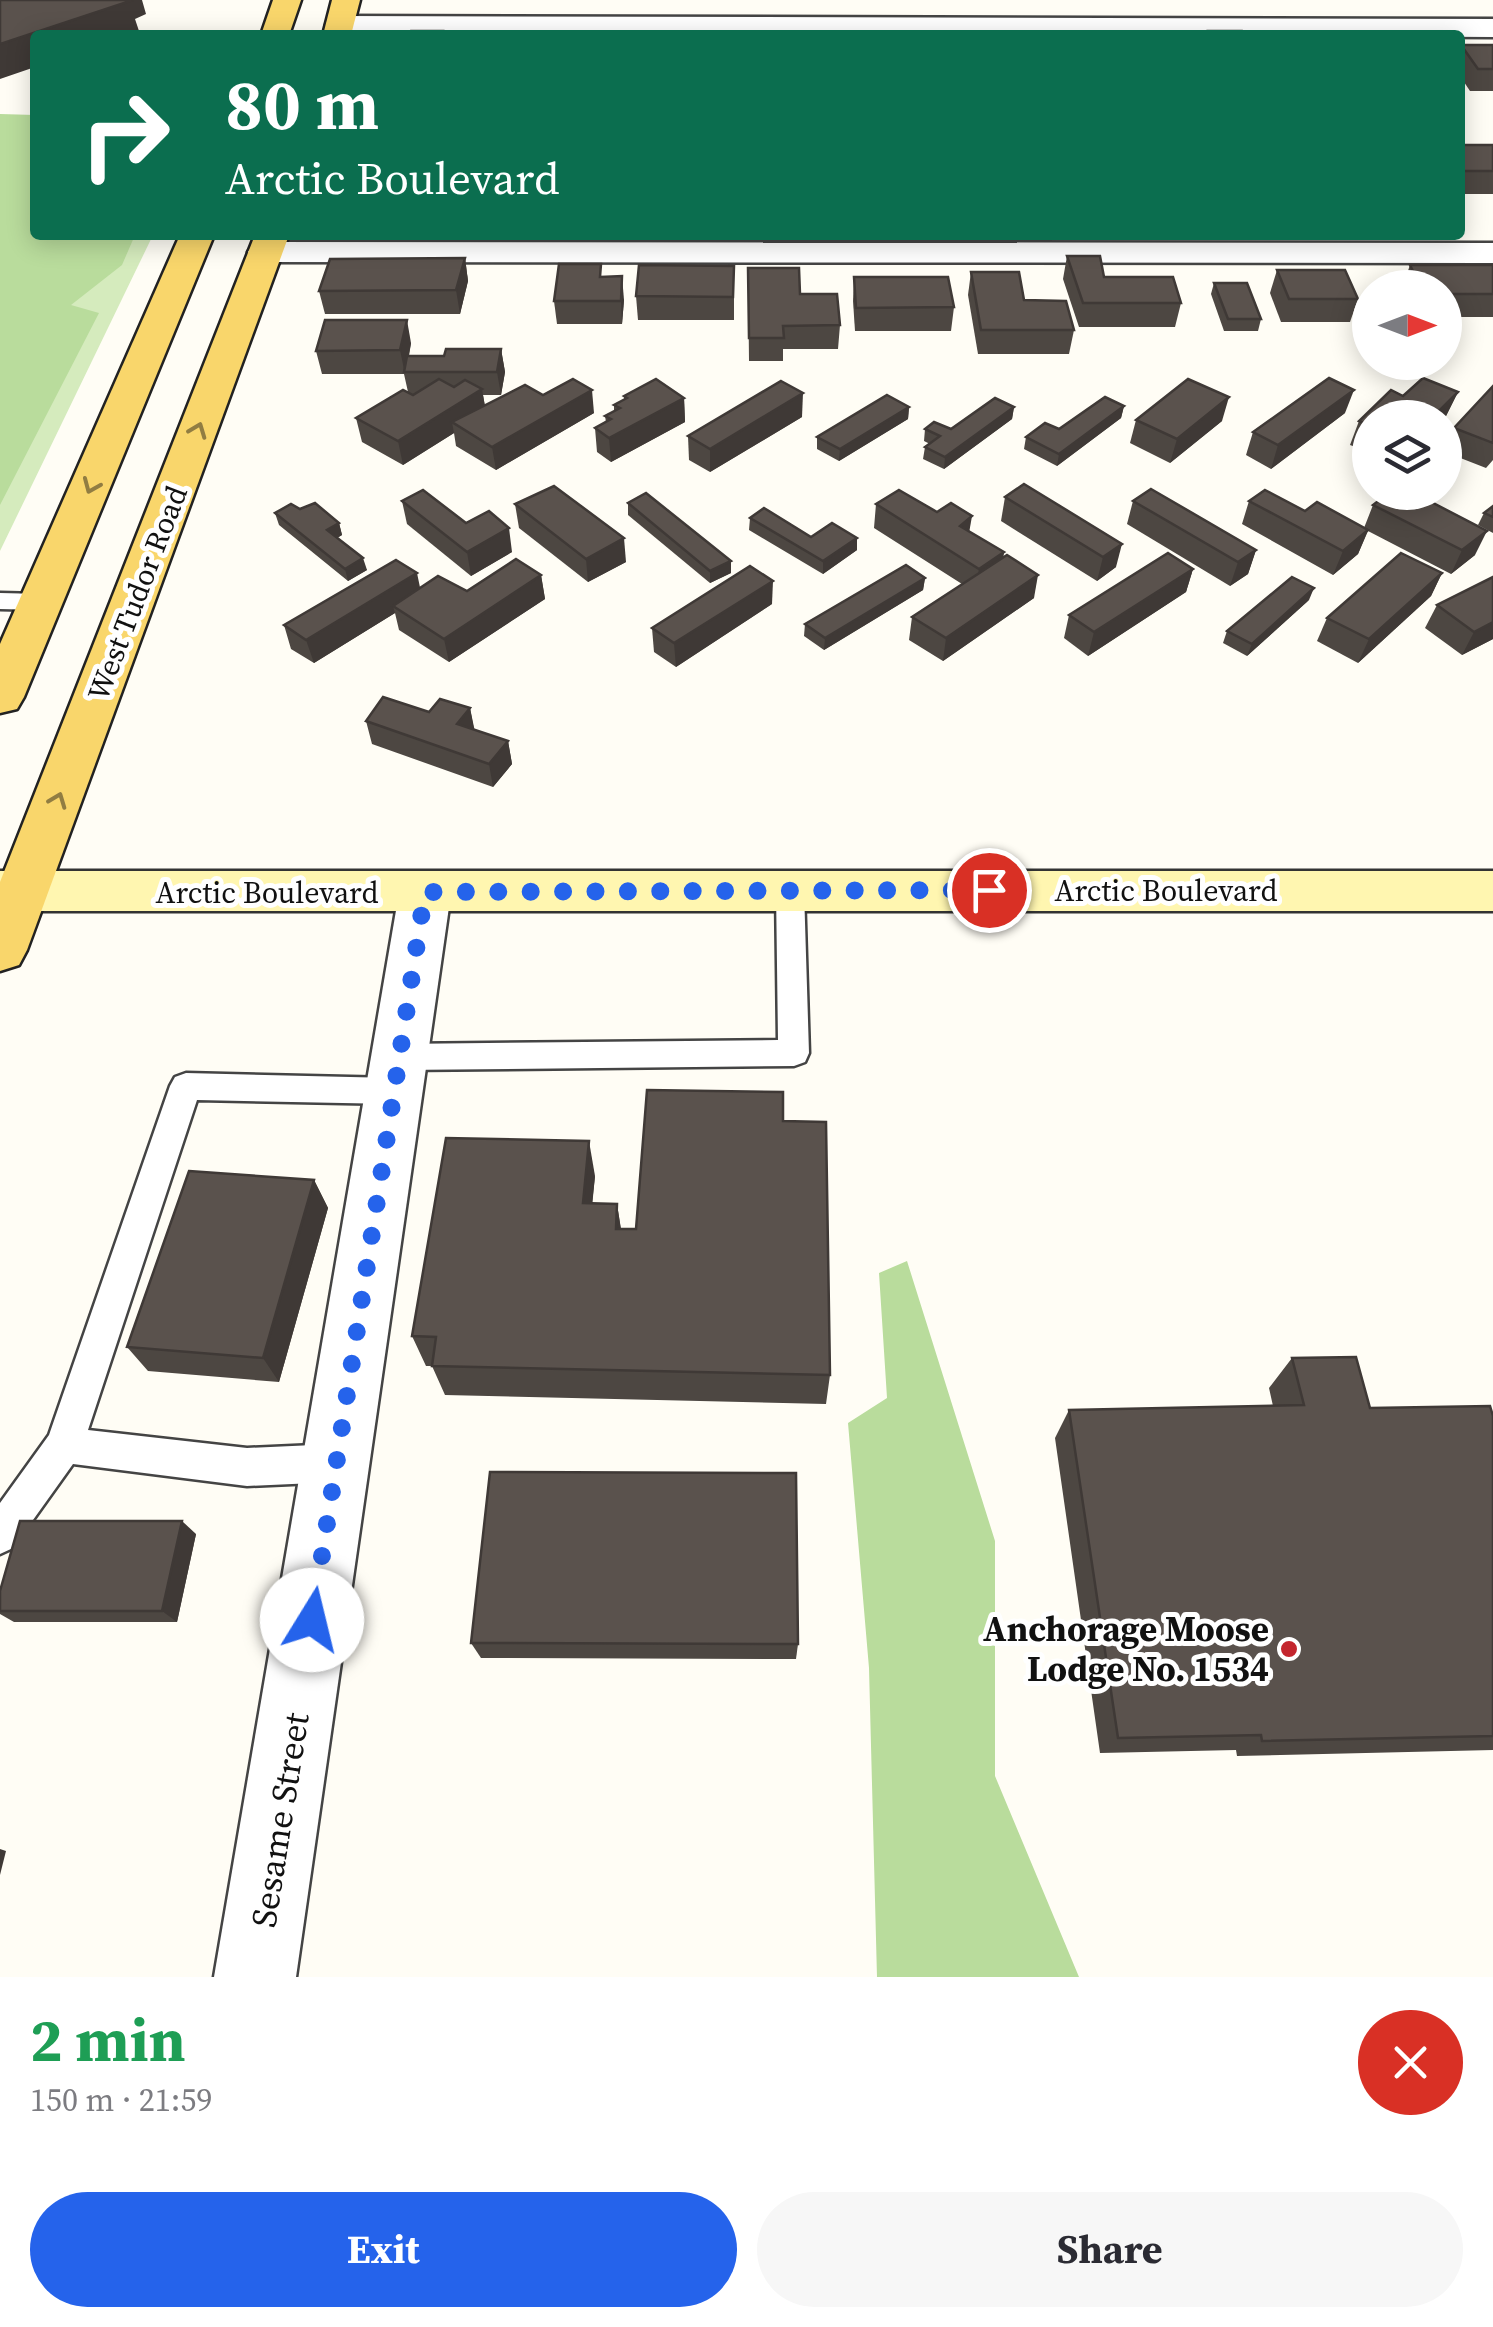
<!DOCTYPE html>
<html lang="en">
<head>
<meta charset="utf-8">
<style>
  body { margin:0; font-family:"Source Serif 4",serif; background:#f7f7f7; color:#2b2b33; height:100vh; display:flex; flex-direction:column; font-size:38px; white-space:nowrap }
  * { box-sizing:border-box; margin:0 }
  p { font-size:32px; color:#7c7c81 }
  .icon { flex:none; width:55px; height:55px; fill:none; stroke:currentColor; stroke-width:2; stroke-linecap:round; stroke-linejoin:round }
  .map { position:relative; height:1977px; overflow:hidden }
  .panel { display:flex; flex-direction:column; background:#fff; flex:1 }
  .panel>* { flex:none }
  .guide { position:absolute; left:30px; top:30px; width:1435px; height:210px; border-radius:10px; box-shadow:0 5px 25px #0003; background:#0b6e4f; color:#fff; overflow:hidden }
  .needle { width:65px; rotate:90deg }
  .tools { position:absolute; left:1352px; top:270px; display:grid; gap:20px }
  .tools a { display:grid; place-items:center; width:110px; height:110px; border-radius:50%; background:#fff; box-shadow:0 5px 25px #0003; font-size:50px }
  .pin { position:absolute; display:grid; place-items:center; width:85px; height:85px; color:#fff; margin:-42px; border:5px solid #fff; border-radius:50%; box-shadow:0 2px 10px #0007 }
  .me { position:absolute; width:110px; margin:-55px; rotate:9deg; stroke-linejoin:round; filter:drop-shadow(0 0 8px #0008) }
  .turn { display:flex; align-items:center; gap:35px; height:210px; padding:0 30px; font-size:45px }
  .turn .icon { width:130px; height:130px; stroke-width:2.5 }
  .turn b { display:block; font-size:70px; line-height:85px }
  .round { display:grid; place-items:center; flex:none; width:105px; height:105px; border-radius:52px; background:#f7f7f7 }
  .summary { display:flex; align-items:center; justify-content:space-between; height:170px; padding:0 30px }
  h1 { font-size:60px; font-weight:700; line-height:75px; color:#1e9e55 }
  .primary-button { display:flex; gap:20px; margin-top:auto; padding:20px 30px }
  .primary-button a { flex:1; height:115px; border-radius:60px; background:#2563eb; color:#fff; font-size:40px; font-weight:700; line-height:115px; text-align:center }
  .primary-button a+a { background:#f7f7f7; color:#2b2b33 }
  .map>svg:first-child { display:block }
</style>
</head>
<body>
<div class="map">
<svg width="1493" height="1977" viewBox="0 0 1493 1977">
  <rect width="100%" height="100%" fill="#fffdf5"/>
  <polygon fill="#d5ebbd" points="0,117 35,235 153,235 0,551"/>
  <g fill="#b9dc9c">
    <polygon points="0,114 35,115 35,235 135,235 122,265 71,305 99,313 0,505"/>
    <polygon points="907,1261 995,1541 995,1776 1079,1977 877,1977 869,1668 848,1423 887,1398 879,1273"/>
  </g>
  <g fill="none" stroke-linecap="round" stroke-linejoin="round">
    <g stroke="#444" stroke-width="5">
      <g id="lane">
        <polygon points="0,593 41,594 53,602 41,610 0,609"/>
        <polygon points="790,879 800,882 804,890 809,1053 805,1062 794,1066 399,1070 388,1066 383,1057 388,1048 399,1044 778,1040 776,890 780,882"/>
        <polygon points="186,1073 393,1078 404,1082 409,1091 404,1100 393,1104 197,1100 88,1430 247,1448 336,1444 349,1450 355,1463 349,1476 336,1482 247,1486 73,1464 13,1548 0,1554 0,1503 49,1435 170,1086 175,1077"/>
      </g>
    </g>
    <g stroke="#444" stroke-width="5">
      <g id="street">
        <polygon points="340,16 1493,19 1493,37 330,31 326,25 330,19"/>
        <polygon points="265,242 1493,243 1493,263 265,262 253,259 248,252 253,245"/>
        <polygon points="425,873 444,879 451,893 296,1977 214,1977 399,893 406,879"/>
      </g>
    </g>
    <g stroke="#333" stroke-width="5">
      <rect id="secondary" x="0" y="871" width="1493" height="40"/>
    </g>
    <g stroke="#222" stroke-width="5">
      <g id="primary">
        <polygon points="273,0 301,0 289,35 261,35"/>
        <polygon points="332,0 360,0 351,35 323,35"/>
        <polygon points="180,235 214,235 24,697 17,709 0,713 0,644"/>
        <polygon points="255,235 289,235 27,950 19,965 0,971 0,882"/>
      </g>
    </g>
    <use href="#lane" fill="#fff" fill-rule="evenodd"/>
    <use href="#street" fill="#fff" fill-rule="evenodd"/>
    <use href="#secondary" fill="#fff6b0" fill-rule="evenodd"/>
    <use href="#primary" fill="#f9d66b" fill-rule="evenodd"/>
  </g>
  <g fill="#4d4742">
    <polygon points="1461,45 1493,45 1493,91 1470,91 1460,76"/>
    <rect x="1460" y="145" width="33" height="49"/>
    <polygon points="1067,256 1104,277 1181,303 1175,327 1079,327 1063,279"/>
    <polygon points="465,258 468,281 460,314 325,314 319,291"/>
    <polygon points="1410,265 1493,265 1493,317 1445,317 1445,288 1402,288"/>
    <polygon points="734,266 734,320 638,320 636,296"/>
    <polygon points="748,268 800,294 840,325 838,349 783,349 783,361 749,361"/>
    <polygon points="1277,270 1358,299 1350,322 1281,322 1270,293"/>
    <polygon points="971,272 1024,300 1074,330 1069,354 978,354 968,295"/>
    <polygon points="602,277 624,300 622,324 557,324 554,301"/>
    <polygon points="854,277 954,307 951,331 855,331 853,301"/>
    <polygon points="1214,283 1261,319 1258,331 1224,331 1211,294"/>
    <polygon points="411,343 409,356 444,356 501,349 505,372 501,395 483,395 485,406 543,395 594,413 496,470 456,446 454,433 403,465 362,442 356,418 408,392 404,374 322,374 316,351"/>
    <polygon points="1493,386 1493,460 1486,468 1445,452 1445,450 1454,428"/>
    <polygon points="1458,392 1445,418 1370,418 1370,467 1359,462 1364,450 1350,445 1359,421 1403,396"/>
    <polygon points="624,396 684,398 685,422 611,462 597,452 595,428 606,422 605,416 614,411 614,405 624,400"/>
    <polygon points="1124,406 1121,418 1057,466 1024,449 1026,437 1059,429"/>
    <polygon points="909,407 908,419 839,461 817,449 817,437"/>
    <polygon points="1014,407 1012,419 944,469 923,459 925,447 930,444 924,441 925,429 951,429"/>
    <polygon points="1345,413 1271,469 1246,455 1253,432"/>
    <polygon points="802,417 710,472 689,460 688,436"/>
    <polygon points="1136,420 1222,421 1170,463 1130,443"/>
    <polygon points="1024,484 1116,567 1097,581 1001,521 1005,497"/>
    <polygon points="402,501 466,523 512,552 471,576 407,524"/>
    <polygon points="1133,501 1256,550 1248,574 1230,586 1127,524"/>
    <polygon points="1249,501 1305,511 1364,528 1373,505 1475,555 1451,574 1368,531 1358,554 1333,575 1242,524"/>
    <polygon points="628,503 731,573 710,583 628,515"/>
    <polygon points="515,504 626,562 588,582 519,528"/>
    <polygon points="876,504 969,531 1004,552 1003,558 1034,598 943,661 909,640 912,617 962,584 874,528"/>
    <polygon points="1493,506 1493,533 1478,525 1484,513"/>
    <polygon points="300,509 339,523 342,535 337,538 367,570 348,581 279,525 275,513"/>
    <polygon points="750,518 811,537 857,550 823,574 749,530"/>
    <polygon points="1193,569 1186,592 1088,656 1064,638 1069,615"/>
    <polygon points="1442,573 1431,596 1358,663 1317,641 1327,618"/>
    <polygon points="541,575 545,599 449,662 399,630 395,613 314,663 291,649 284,625 420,588 467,591"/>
    <polygon points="1493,577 1493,639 1462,655 1425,628 1437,605"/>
    <polygon points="925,578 923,590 824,650 804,636 805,624"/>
    <polygon points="1309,600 1247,656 1223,643 1227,631"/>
    <polygon points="772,604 676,667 654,652 652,628"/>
    <polygon points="470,708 474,730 508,741 512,764 493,787 372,744 366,721"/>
    <polygon points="783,1121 830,1375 826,1404 445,1395 432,1366 426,1366 412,1336 595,1176 592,1204 617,1204 621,1229 636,1229"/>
    <polygon points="314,1180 328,1208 279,1382 148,1371 127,1347"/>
    <polygon points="1292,1358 1370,1408 1493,1416 1493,1750 1237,1756 1236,1750 1100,1753 1055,1438 1069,1410 1273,1406 1269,1388"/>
    <polygon points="196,1534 177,1622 14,1622 0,1614 0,1591"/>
    <polygon points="471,1643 798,1644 796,1659 481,1658"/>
  </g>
  <g fill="#3f3936">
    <polygon points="115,0 142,0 146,14 135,19 139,31 128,35 35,35 35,67 0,79 0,44"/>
    <polygon points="465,258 468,281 460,314 456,290"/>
    <polygon points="622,276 624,300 622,324 621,301"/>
    <polygon points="407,320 411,343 405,374 400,350"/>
    <polygon points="501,349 505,372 501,395 497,372"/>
    <polygon points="482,389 486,413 452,422 454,433 403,465 398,441"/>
    <polygon points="592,390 594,413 496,470 492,447"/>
    <polygon points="1354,390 1345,413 1271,469 1278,445"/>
    <polygon points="1458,392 1445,418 1432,418"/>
    <polygon points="803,393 802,417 710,472 710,449"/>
    <polygon points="1229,397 1222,421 1170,463 1177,439"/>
    <polygon points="684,398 685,422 611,462 609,438"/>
    <polygon points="1124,406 1121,418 1057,466 1059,454"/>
    <polygon points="909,407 908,419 839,461 840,449"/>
    <polygon points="1014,407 1012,419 944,469 945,457"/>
    <polygon points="972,516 968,539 960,526"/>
    <polygon points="339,523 342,535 330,542 327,530"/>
    <polygon points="509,528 512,552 471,576 467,552"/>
    <polygon points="1368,530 1358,554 1333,575 1343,551"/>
    <polygon points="1487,531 1475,555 1451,574 1462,550"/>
    <polygon points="624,538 626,562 588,582 586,559"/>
    <polygon points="857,538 857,550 823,574 823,561"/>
    <polygon points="1122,544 1116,567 1097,581 1103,557"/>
    <polygon points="1256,550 1248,574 1230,586 1238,562"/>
    <polygon points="1004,552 1000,576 975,592 979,569"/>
    <polygon points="363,558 367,570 348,581 345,569"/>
    <polygon points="731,561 731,573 710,583 710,571"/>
    <polygon points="1193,569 1186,592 1088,656 1094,632"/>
    <polygon points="417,573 422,597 393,606 395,613 314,663 306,640"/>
    <polygon points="1442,573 1431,596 1358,663 1369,639"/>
    <polygon points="541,575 545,599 449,662 444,639"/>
    <polygon points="1038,575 1034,598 943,661 946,638"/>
    <polygon points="925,578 923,590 824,650 825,638"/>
    <polygon points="773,581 772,604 676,667 674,643"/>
    <polygon points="1314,588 1309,600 1247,656 1252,644"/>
    <polygon points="1493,622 1493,639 1462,655 1474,632"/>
    <polygon points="470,708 475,732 457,724"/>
    <polygon points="508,741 512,764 493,787 489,764"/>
    <polygon points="589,1141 595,1176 589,1237 583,1203"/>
    <polygon points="314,1180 328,1208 279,1382 263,1358"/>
    <polygon points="617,1204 622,1237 616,1229"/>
    <polygon points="182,1521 196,1534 177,1622 162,1611"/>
    <polygon points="0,1849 6,1851 0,1875"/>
  </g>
  <g fill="#5a524d" stroke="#3f3936" stroke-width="2.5">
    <polygon points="0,0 127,0 130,1 0,44"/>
    <polygon points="411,31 443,31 442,35 409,35"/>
    <polygon points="1208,31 1242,31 1244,35 1209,35"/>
    <polygon points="1298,34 1375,34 1375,35 1299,35"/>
    <polygon points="1461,45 1493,45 1493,69 1478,69"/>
    <polygon points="1460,145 1493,145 1493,171 1462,171 1460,168"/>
    <polygon points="1067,256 1100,256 1104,277 1173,277 1181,303 1083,303"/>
    <polygon points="465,258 456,290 319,291 330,259"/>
    <polygon points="559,264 601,264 600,277 622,276 621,301 554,301"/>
    <polygon points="639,265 734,266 733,297 636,296"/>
    <polygon points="1410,265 1493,265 1493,294 1445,294 1445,288 1421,288"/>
    <polygon points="748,268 799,268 800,294 837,294 840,325 783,326 784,338 749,338"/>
    <polygon points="1277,270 1345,270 1358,299 1289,299"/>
    <polygon points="971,272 1019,272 1024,300 1066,301 1074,330 981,330"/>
    <polygon points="854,277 948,277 954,307 856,308"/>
    <polygon points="1214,283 1247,283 1261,319 1228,319"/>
    <polygon points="325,320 407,320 400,350 316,351"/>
    <polygon points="446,349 501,349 497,372 404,372 407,356 444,356"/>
    <polygon points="1329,378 1354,390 1278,445 1253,432"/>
    <polygon points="1423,378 1458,392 1432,418 1370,418 1370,426 1359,421 1391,390 1403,396"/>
    <polygon points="439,379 454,387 465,380 482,389 398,441 356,418 403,390 413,395"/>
    <polygon points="573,379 592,390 492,447 452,422 525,385 543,395"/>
    <polygon points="656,379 684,398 609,438 595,428 611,419 605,416 620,408 614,405 627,398 624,396"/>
    <polygon points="1188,379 1229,397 1177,439 1136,420"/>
    <polygon points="781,381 803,393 710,449 688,436"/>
    <polygon points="1493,386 1493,443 1454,428"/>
    <polygon points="887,395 909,407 840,449 817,437"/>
    <polygon points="1105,397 1124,406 1059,454 1026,437 1045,423 1059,429"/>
    <polygon points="995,398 1014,407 945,457 925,447 940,436 925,429 934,422 951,429"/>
    <polygon points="1024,484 1122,544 1103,557 1005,497"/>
    <polygon points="554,486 624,538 586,559 515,504"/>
    <polygon points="1151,489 1256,550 1238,562 1133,501"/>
    <polygon points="423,490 466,523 489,511 509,528 467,552 402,501"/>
    <polygon points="899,490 937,512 951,503 972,516 960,526 1004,552 979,569 876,504"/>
    <polygon points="1265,490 1305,511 1317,502 1368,530 1343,551 1249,501"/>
    <polygon points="1390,492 1412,492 1487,531 1462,550 1373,505"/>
    <polygon points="646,493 731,561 710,571 628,503"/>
    <polygon points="315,503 339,523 327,530 363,558 345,569 275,513 291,504 300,509"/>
    <polygon points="1493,506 1493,517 1484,513"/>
    <polygon points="764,508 811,537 832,523 857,538 823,561 750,518"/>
    <polygon points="1168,553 1193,569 1094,632 1069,615"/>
    <polygon points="1401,553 1442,573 1369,639 1327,618"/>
    <polygon points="1007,555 1038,575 946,638 912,617"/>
    <polygon points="516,559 541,575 444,639 393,606 438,576 467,591"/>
    <polygon points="396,560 417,573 306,640 284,625"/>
    <polygon points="906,565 925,578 825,638 805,624"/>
    <polygon points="750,566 773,581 674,643 652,628"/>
    <polygon points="1292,577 1314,588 1252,644 1227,631"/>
    <polygon points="1493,577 1493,622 1474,632 1437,605"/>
    <polygon points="383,697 429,712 440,699 470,708 457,724 508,741 489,764 366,721"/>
    <polygon points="647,1090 783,1092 783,1121 826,1122 830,1375 432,1366 436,1337 412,1336 446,1138 589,1141 583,1203 617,1204 616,1229 636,1229"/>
    <polygon points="189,1171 314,1180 263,1358 127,1347"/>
    <polygon points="1356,1357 1370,1408 1490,1406 1493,1416 1493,1736 1262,1741 1261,1735 1118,1738 1069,1410 1304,1405 1292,1358"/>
    <polygon points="490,1472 796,1473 798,1644 471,1643"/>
    <polygon points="20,1521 182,1521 162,1611 0,1611 0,1591"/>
  </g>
  <defs><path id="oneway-chevron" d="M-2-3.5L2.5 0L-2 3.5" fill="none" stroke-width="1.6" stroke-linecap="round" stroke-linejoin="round" transform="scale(2.5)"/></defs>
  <g stroke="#917d42">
    <use href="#oneway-chevron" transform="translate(198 430) rotate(-69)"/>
    <use href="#oneway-chevron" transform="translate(91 486) rotate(113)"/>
    <use href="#oneway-chevron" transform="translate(58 800) rotate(-69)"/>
  </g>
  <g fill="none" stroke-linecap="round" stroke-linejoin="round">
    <polyline stroke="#2563eb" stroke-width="18" stroke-dasharray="0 32.4" points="312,1620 425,892 989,890"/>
  </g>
  <circle fill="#c4262e" stroke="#fff" stroke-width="4" cx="1289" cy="1649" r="10"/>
  <g text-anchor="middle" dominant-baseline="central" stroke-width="10" stroke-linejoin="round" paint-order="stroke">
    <g font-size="30" fill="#111" stroke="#fff">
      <text transform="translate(137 593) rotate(-69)">West Tudor Road</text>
      <text x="1166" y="890">Arctic Boulevard</text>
      <text x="267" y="892">Arctic Boulevard</text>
    </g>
    <g font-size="35" font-weight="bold" fill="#111" stroke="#fff" text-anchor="end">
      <text x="1269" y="1629">Anchorage Moose<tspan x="1269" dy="40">Lodge No. 1534</tspan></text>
    </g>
    <g font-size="35" fill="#111" stroke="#fff">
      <text transform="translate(280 1820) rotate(-81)">Sesame Street</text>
    </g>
  </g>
</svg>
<div class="tools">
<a><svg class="needle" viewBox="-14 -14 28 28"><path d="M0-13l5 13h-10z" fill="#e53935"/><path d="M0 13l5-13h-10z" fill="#7c7c81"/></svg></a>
<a><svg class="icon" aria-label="layers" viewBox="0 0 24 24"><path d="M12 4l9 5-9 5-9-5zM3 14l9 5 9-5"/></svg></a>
</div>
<div class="pin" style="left:989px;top:890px;background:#d93025"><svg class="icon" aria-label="arrive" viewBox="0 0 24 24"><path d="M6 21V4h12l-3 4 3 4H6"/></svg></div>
<svg class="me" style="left:312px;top:1620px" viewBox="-20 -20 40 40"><circle r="19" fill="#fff"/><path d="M0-13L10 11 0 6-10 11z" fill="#2563eb"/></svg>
<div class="guide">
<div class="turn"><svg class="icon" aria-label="right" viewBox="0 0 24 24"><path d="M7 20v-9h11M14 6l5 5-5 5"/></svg><div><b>80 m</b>Arctic Boulevard</div></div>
</div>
</div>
<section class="panel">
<div class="summary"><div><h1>2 min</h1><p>150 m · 21:59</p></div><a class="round" style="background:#d93025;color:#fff"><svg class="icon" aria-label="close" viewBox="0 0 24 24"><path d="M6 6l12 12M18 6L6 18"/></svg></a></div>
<div class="primary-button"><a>Exit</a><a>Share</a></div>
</section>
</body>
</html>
